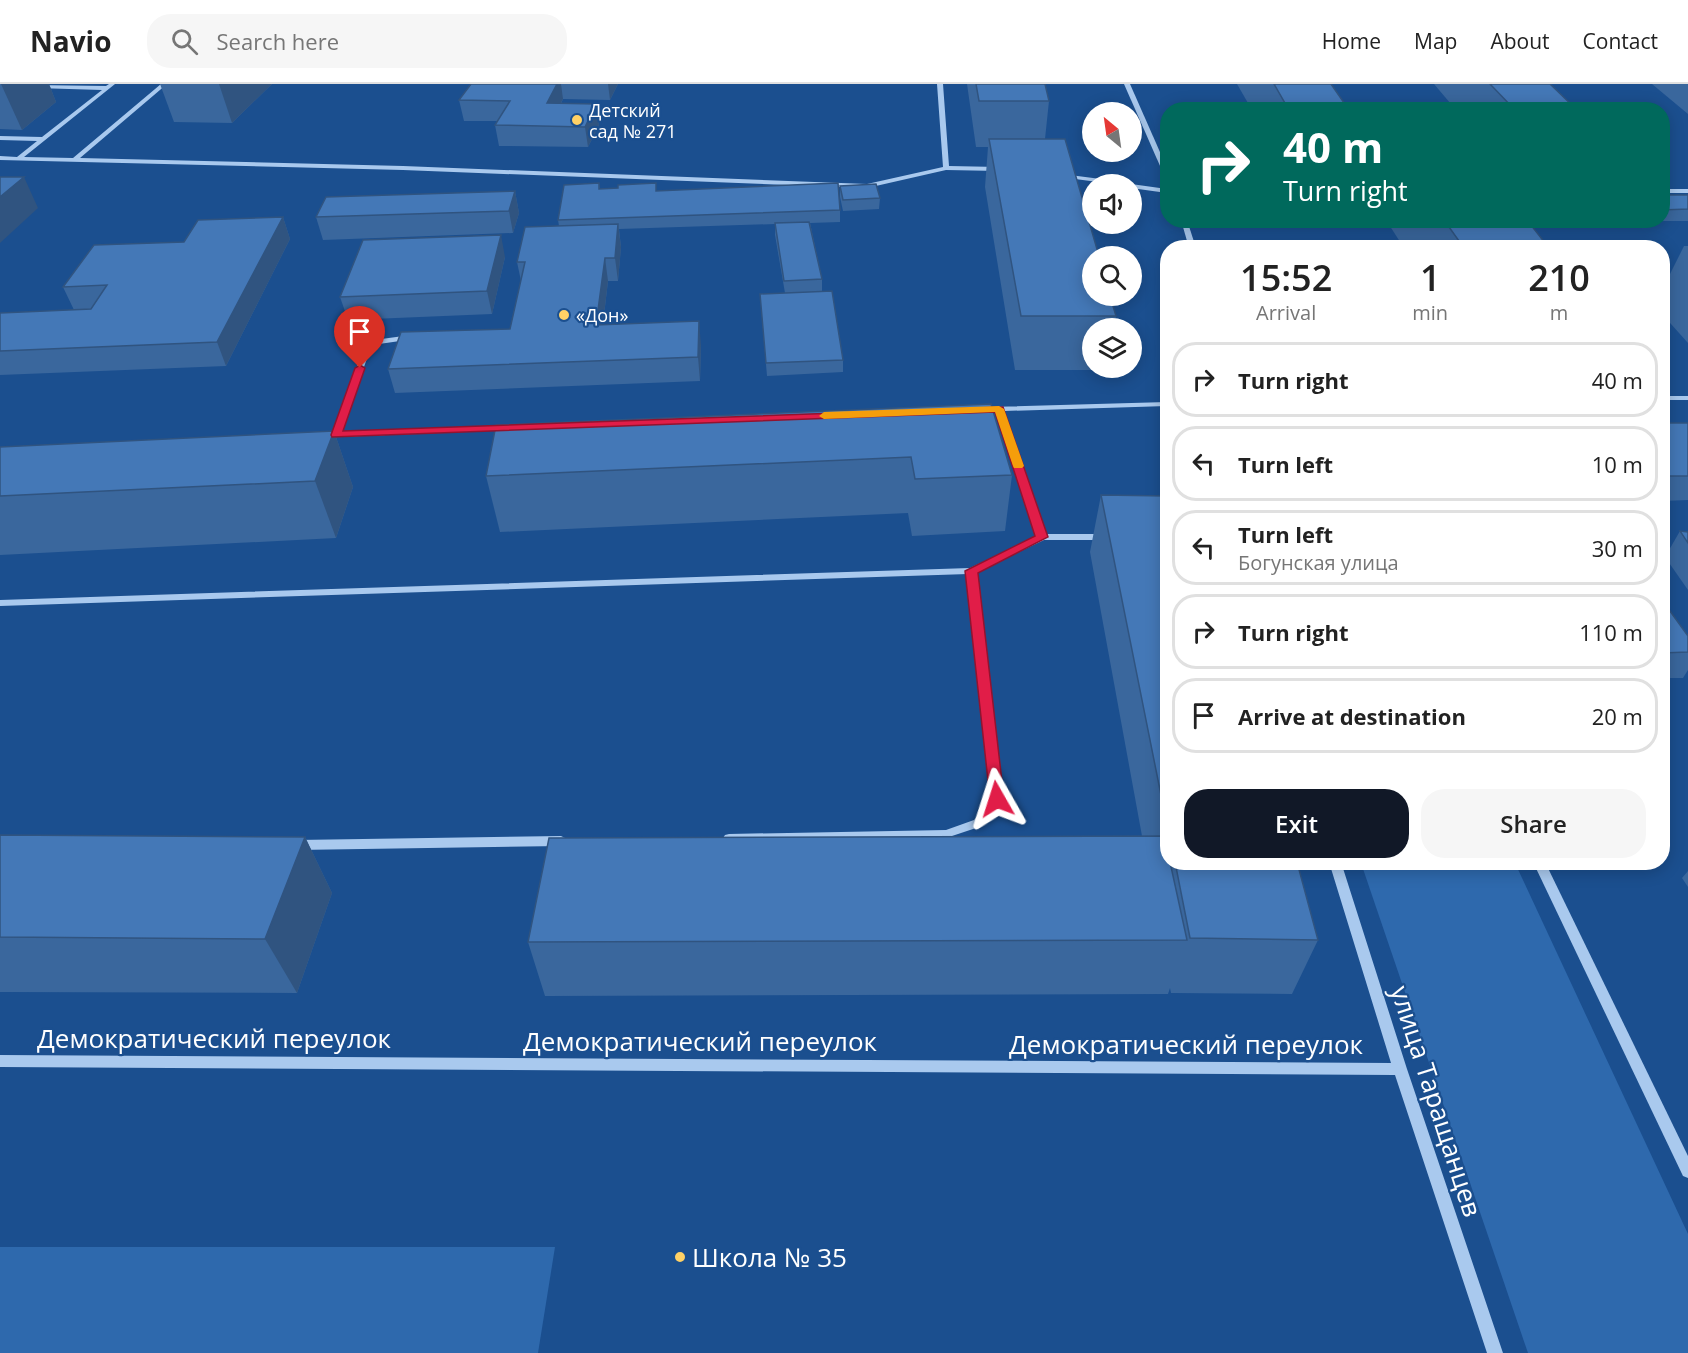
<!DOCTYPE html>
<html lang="en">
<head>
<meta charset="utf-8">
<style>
  body { margin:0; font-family:"Open Sans",sans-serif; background:#f6f6f6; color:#222; height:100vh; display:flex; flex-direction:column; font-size:22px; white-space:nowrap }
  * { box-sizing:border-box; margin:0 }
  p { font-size:20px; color:#767676 }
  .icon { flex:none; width:33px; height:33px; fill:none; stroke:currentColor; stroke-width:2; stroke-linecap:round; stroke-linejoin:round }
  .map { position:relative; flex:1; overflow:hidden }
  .side { position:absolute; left:1160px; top:156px; width:510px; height:630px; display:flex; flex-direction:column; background:#fff; border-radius:24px; box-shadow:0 3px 15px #0003 }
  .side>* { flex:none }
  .banner { position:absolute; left:1160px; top:18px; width:510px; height:126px; border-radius:24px; box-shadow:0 3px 15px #0003; background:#00695c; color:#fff; overflow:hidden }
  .needle { width:39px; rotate:331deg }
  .tools { position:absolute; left:1082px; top:18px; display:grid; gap:12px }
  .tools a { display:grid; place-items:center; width:60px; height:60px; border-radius:50%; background:#fff; box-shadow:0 3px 15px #0003; font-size:30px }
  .pin { position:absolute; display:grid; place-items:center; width:51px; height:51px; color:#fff; margin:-62px -26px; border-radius:50% 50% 50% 0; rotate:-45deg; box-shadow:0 0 6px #0007 }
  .pin .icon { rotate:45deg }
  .me { position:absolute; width:66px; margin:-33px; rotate:354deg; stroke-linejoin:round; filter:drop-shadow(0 0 4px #0008) }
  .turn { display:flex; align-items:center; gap:21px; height:126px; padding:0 24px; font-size:27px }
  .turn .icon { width:78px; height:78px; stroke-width:2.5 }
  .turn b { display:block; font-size:42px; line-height:51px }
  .eta { display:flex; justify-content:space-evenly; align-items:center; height:102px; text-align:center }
  .eta b { font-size:36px; font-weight:600; line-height:42px }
  .action { display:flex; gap:12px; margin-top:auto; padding:12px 24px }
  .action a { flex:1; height:69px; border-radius:24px; background:#111827; color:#fff; font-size:24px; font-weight:600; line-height:69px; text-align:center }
  .action a+a { background:#f6f6f6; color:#222 }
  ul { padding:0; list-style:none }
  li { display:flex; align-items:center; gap:18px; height:75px; margin:0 12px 9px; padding:0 12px; border:3px solid #e0e0e0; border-radius:24px }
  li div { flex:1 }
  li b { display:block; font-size:22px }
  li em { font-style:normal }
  header { display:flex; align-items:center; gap:36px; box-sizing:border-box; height:84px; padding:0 30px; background:#fff; border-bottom:2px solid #e0e0e0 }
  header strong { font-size:28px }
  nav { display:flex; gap:33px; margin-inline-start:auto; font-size:21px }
  .search { width:420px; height:54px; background:#f6f6f6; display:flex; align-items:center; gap:15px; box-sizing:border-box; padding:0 21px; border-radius:24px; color:#767676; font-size:22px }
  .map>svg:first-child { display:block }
</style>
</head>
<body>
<header>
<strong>Navio</strong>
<div class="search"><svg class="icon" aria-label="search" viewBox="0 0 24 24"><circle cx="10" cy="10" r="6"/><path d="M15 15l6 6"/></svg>Search here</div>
<nav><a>Home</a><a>Map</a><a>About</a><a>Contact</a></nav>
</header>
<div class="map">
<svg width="1688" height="1269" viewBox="0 0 1688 1269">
  <rect width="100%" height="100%" fill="#1b4f8f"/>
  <g fill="#2e69ad">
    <polygon points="1361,779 1515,779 1688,1150 1688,1269 1528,1269"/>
    <polygon points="0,1163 555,1163 538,1269 0,1269"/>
  </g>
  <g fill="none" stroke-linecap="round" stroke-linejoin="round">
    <g fill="#a9c9ee" fill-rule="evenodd">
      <polygon points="109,0 115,0 24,73 73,74 161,0 167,0 80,74 403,82 867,100 943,83 937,0 943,0 949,82 999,83 1002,85 999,87 946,86 867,104 403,86 0,76 0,72 17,73 37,57 0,56 0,52 42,53 102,6 36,4 34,1 106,2"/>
      <polygon points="1124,0 1130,0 1167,84 1167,93 1164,91"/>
      <polygon points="1062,90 1124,98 1127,100 1113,100 1060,93 1060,91"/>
      <polygon points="1130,100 1131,100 1167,105 1167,109 1131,104 1131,100"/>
      <rect x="1662" y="105" width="26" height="4"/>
      <polygon points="1181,136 1187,136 1196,164 1189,164"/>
      <polygon points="411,251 415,253 414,255 379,260 370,266 341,348 510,342 514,344 513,346 336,353 319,353 319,349 333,348 364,263 374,256"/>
      <rect x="1662" y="312" width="26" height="4"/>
      <polygon points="1167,318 1167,322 1004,327 1046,450 1107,450 1112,453 1107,456 1044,456 977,488 1003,715 982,742 946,754 729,758 725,757 723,754 725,751 729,750 946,746 974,736 991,714 968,490 0,522 0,516 970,484 1037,452 996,327 990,327 990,323"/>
      <polygon points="561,752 565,754 567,757 565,760 561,762 297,766 293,764 291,761 293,758 297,756"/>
      <polygon points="1329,778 1341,778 1407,985 1503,1269 1487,1269 1395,991 0,983 0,971 1391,979"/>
      <polygon points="1533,778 1545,778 1688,1072 1688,1094 1683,1092"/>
    </g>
  </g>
  <g fill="#3a679d">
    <polygon points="0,0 49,0 56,18 22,46 0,45"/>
    <polygon points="160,0 272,0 232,39 174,38"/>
    <polygon points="471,0 618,0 610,16 563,15 561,20 596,20 599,41 588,63 499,62 495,41 497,37 464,37 459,16"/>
    <polygon points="967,0 1045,0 1049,17 1045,55 1116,232 1114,244 1092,244 1092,284 1108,284 1107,286 1015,286 985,103 988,63 976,63"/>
    <polygon points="1237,0 1331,0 1349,26 1252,26"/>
    <polygon points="1434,0 1550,0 1577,26 1456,26"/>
    <polygon points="1652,0 1688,0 1688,30"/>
    <polygon points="599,99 600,105 657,107 840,126 840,138 810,139 822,195 822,207 843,276 843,288 767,292 761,222 785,209 775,151 775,140 619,145 621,163 618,197 608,197 603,240 701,261 700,297 395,309 388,285 510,245 521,197 517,178 559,142 558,136"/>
    <polygon points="840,102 880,114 879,125 843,127 840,113"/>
    <polygon points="515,107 519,129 513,149 323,156 316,133"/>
    <polygon points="1662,111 1688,111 1688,137 1650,137 1662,136"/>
    <polygon points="283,133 290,155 226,282 0,291 0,229 74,226 63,203 184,158"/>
    <polygon points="1386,136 1527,136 1549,164 1404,164"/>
    <polygon points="1684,162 1688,162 1688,259 1662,230 1662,206"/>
    <polygon points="505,173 492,230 348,236 340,213"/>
    <polygon points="991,320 1012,391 1005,447 912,452 908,429 500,448 486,392"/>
    <polygon points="1662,339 1688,339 1688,416 1662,417"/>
    <polygon points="334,347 353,403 336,454 0,471 0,363"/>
    <polygon points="1101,411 1167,412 1167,778 1297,778 1318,856 1292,910 1171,909 1170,904 1168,910 545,912 528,858 1142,752 1090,468"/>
    <polygon points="1680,447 1688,448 1688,506 1665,473"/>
    <polygon points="1662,516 1688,552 1688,586 1683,594 1662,594"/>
    <polygon points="0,751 305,753 332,809 297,909 0,908"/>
    <polygon points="1688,787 1688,803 1682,794"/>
  </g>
  <g fill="#305480">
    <polygon points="1,0 49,0 56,18 22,46"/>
    <polygon points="219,0 272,0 232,39"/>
    <polygon points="557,0 561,0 563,15 550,40 547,19"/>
    <polygon points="608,0 618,0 610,16"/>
    <polygon points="596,20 599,41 588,63 585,43"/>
    <polygon points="24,93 38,124 0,159 0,113"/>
    <polygon points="515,107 519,129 513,149 509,127"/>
    <polygon points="283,133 290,155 226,282 217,258"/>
    <polygon points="618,140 621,163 618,197 615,174"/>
    <polygon points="501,151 505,173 492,230 487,207"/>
    <polygon points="605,174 608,197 600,264 596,241"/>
    <polygon points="699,237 701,261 700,297 698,273"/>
    <polygon points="334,347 353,403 336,454 315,397"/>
    <polygon points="305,753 332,809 297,909 265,855"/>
  </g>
  <g fill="#4478b7" stroke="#305480" stroke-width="1.5">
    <polygon points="471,0 557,0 547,19 596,20 585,43 495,41 510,17 459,16"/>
    <polygon points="976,0 1045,0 1049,17 979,17"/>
    <polygon points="1274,0 1331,0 1349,26 1289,26"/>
    <polygon points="1490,0 1550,0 1577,26 1515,26"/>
    <polygon points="989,55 1065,55 1099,172 1092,172 1092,212 1110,212 1116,232 1021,232"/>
    <polygon points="0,93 24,93 0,113"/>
    <polygon points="599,99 599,105 618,104 618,101 656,99 656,107 838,99 840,126 558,136 564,101"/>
    <polygon points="876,100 880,114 843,116 840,102"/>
    <polygon points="515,107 509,127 316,133 326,113"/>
    <polygon points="1662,111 1688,111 1688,125 1662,126"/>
    <polygon points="283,133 217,258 0,267 0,229 91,225 107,201 63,203 94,161 184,158 198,136"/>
    <polygon points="1444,136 1527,136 1549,164 1464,164"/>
    <polygon points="809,138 822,195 784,197 775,139"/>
    <polygon points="618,140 615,174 605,174 596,241 699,237 698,273 388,285 401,248 510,245 525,178 517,178 525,143"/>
    <polygon points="501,151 487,207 340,213 363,156"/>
    <polygon points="832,207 843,276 766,279 760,210"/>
    <polygon points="991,320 1012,391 915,395 911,373 486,392 496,341"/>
    <rect x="1662" y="339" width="26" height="53"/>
    <polygon points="334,347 315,397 0,412 0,363"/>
    <polygon points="1101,411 1167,412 1167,741"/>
    <polygon points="1680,447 1688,448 1688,459"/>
    <polygon points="1662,516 1688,552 1688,568 1662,569"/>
    <polygon points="0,751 305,753 265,855 0,853"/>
    <polygon points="1164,752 1167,765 1167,778 1170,778 1187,856 528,858 549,754"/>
    <polygon points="1175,778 1297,778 1318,856 1190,854"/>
  </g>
  <polygon fill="#e11d48" stroke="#92132f" stroke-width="1.5" points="360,281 365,284 343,347 1003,323 1048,453 978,489 1004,715 1002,719 992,719 990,715 965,487 1035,452 995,328 332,353 331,351 355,284"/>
  <polygon fill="#f59e0b" points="999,322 1004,325 1024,382 1022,384 1014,384 1013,382 995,328 824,335 819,332 824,328"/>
  <g fill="#ffd166" stroke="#1b4f8f" stroke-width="2">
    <circle cx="577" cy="36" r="6"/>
    <circle cx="564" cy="231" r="6"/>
    <circle cx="680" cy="1173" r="6"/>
  </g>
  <g text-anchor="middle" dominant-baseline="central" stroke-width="4.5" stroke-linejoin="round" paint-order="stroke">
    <g font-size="18" fill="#fff" stroke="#1b4f8f" text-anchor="start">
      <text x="589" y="26">Детский<tspan x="589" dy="21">сад № 271</tspan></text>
      <text x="576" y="231">«Дон»</text>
    </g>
    <g font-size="26" fill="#fff" stroke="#1b4f8f">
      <text x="214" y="954">Демократический переулок</text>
      <text x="700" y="957">Демократический переулок</text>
      <text x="1186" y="960">Демократический переулок</text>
      <text transform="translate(1437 1017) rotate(72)">улица Таращанцев</text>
    </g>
    <g font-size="26" fill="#fff" stroke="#1b4f8f" text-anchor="start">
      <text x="692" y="1173">Школа № 35</text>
    </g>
  </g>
</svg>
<div class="tools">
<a><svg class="needle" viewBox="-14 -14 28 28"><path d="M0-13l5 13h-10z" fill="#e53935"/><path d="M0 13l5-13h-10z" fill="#767676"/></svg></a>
<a><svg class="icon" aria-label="sound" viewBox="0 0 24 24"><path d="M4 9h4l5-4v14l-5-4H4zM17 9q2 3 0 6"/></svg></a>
<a><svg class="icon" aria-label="search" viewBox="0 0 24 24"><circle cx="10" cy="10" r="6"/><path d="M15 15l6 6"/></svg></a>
<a><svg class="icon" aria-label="layers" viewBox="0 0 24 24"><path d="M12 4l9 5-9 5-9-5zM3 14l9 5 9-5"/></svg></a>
</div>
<div class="pin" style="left:360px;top:284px;background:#d93025"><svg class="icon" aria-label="arrive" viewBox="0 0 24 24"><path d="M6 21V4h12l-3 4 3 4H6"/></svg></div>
<svg class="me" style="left:997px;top:715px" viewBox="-20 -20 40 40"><path d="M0-17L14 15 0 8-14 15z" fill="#e11d48" stroke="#fff" stroke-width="4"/></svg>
<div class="banner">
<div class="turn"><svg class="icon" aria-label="right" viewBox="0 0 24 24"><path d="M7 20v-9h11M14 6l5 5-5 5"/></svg><div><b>40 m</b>Turn right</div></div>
</div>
<section class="side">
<div class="eta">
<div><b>15:52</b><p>Arrival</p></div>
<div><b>1</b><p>min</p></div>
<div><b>210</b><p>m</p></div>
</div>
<ul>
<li><svg class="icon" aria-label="right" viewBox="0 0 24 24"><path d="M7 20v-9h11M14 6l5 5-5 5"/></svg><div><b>Turn right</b></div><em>40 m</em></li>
<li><svg class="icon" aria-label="left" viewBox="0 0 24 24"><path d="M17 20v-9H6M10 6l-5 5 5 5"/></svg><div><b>Turn left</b></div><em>10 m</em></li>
<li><svg class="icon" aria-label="left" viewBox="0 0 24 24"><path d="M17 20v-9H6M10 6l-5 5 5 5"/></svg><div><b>Turn left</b><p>Богунская улица</p></div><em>30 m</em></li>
<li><svg class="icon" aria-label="right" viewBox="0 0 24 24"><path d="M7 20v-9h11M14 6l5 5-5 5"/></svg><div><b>Turn right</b></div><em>110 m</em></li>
<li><svg class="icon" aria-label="arrive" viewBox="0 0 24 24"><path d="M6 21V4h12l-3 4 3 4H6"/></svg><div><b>Arrive at destination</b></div><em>20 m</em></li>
</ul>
<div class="action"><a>Exit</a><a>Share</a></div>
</section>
</div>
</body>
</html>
